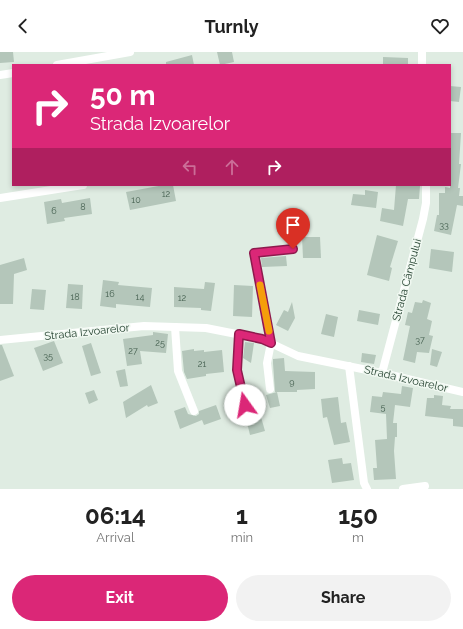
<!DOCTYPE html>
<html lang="en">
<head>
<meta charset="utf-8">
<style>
  body { margin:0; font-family:Raleway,sans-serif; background:#f2f2f2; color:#222; height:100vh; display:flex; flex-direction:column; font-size:15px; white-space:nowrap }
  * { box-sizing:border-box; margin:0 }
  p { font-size:13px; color:#767676 }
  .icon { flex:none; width:22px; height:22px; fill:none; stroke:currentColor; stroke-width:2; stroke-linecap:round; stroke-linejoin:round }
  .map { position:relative; height:437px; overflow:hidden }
  .sheet { display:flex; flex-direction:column; background:#fff; flex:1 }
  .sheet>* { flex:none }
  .guide { position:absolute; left:12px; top:12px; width:439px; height:122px; border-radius:0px; box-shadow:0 2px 6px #0003; background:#db2777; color:#fff; overflow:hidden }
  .pin { position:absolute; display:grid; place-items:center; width:34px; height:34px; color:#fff; margin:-41px -17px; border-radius:50% 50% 50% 0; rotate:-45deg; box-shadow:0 0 4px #0007 }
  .pin .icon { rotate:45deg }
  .me { position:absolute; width:44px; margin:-22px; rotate:347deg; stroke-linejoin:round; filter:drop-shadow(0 0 3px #0008) }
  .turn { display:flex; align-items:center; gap:14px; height:84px; padding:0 12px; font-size:18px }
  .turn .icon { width:52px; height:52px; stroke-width:2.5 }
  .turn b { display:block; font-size:28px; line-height:34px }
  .lanes { display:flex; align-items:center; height:38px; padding:0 12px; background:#0003; justify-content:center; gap:20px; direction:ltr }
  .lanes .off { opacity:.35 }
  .eta { display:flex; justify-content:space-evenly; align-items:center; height:68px; text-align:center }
  .eta b { font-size:24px; font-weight:700; line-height:28px }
  .button { display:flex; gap:8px; margin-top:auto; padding:8px 12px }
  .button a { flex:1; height:46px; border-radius:24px; background:#db2777; color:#fff; font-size:16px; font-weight:700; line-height:46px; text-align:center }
  .button a+a { background:#f2f2f2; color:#222 }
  header { display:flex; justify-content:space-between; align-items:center; height:52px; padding:0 12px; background:#fff; font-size:18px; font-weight:700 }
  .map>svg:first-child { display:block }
</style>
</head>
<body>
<header><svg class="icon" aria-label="back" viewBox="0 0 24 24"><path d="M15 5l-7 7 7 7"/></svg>Turnly<svg class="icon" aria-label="heart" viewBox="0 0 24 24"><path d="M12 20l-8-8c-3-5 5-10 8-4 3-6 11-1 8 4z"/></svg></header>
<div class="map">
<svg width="463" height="437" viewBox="0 0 463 437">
  <rect width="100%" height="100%" fill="#dfece2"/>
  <g fill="#b4c6ba">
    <polygon points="0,0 13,0 14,10 0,11"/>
    <polygon points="217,0 232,0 234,10 220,13"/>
    <polygon points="192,3 194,13 166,13 166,10"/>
    <polygon points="383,5 408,6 408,13 383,13"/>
    <polygon points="450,34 461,35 459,50 450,49"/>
    <polygon points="450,81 461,81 459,112 461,112 458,136 460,136 459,144 463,144 463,154 457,153 451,183 434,179 437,163 439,163 439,141 445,141 445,135 450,136"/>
    <polygon points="164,133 173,133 176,149 130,158 126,140"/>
    <polygon points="396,133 420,134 419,147 408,147 403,174 380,169 382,156 394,158"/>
    <polygon points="365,138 378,140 376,156 351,153 353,142 365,143"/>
    <polygon points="90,146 92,162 64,166 65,169 47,172 44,150 61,147 62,151"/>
    <polygon points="377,183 398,189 390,215 392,216 389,229 367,223"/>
    <polygon points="302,185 320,185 321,206 303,206"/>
    <polygon points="431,197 454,200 452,220 429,216"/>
    <polygon points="286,204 287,214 262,215 261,206"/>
    <polygon points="24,206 27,218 14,222 13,252 0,252 0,213"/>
    <polygon points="103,228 119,230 118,233 152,236 150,255 116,252 116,256 100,254"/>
    <polygon points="205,230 215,231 211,259 201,258 201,256 174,255 174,235 204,237"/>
    <polygon points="68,232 83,233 82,257 66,256"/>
    <polygon points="234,233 253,234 252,265 233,264"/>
    <polygon points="32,237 46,238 44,258 30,257"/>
    <polygon points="423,248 431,251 427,267 432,269 429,283 433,284 429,301 417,300 415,311 403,308 410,274 405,273 408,260 412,261 415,250 422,251"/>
    <polygon points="292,250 295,266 288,279 276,273 284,258 288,260"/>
    <polygon points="359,258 380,262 378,273 357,269"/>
    <polygon points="326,262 338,265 334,285 321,282"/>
    <polygon points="153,280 168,282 166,301 140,299 142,312 127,314 123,287 153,283"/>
    <polygon points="54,289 63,311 43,319 34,296"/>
    <polygon points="245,290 254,291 251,311 243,306"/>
    <polygon points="91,291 101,321 91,324 82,294"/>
    <polygon points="0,293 2,293 14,324 0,329"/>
    <polygon points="194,297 194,299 204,298 204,300 222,298 224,320 206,322 206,324 187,327 184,320 182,299"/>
    <polygon points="432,297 442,300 437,315 430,313"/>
    <polygon points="362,301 376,303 374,312 361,310"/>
    <polygon points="284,306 285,319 315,320 315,337 297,338 297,340 275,340 273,311 273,307"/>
    <polygon points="125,317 128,334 120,335 116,319"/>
    <polygon points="151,333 158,351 148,355 147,353 126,366 123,350"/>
    <polygon points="402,334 413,336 410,355 395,353 393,371 397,371 397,385 395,385 394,399 396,427 374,428 373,416 377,416 375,388 387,387 386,362 370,360 372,344 382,345 383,340 401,342"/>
    <polygon points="94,338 98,348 89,352 85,341"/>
    <polygon points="277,340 280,354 270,356 266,343"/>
    <polygon points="434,343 443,344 442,353 451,354 450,357 463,357 463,375 453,374 453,367 425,364 427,346 434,346"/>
    <polygon points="338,345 341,371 346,370 350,390 334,393 327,365 323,366 321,347"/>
    <polygon points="216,353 221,367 204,373 202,368 180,377 174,359 185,355 188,362 196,364 199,362 199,359"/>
    <polygon points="259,358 265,379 250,383 245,362"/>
    <polygon points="342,406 343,412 351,411 354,428 332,431 328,408"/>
  </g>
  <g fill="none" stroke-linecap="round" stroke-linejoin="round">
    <g stroke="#fff" stroke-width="8">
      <polyline points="422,0 422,13"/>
      <polyline points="57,13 130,0"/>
      <polyline points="0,23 13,21"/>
      <polyline points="0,146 83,133"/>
      <polyline points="175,275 178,319 194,359"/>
      <polyline points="239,282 237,318 245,353"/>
      <polyline points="0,288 144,274 206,276 262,287 298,304 382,321 463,340"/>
      <polyline points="349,314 364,431 367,437"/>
      <polyline points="382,321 423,167 426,151 426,133"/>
      <polyline points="270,337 267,311 271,291 254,201 293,197"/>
      <polyline points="403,437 425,434"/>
    </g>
  </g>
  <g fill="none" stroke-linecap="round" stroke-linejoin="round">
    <g stroke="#8e194d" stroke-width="10">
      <polyline id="route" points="245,353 237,318 239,282 262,287 271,291 254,201 293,197"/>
    </g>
    <use href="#route" stroke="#db2777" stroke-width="7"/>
    <polyline stroke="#f59e0b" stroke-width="7" points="260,233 269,279"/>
  </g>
  <g text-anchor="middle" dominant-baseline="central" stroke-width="3" stroke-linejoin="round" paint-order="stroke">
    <g font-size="9" fill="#445f4f">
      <text x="166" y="142">12</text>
      <text x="136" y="148">10</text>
      <text x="83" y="155">8</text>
      <text x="54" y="159">6</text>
      <text x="444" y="173">33</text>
      <text x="110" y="242">16</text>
      <text x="75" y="245">18</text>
      <text x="140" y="245">14</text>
      <text x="182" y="246">12</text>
      <text x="420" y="288">37</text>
      <text x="160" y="291">25</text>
      <text x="133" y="299">27</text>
      <text x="48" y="304">35</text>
      <text x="202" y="312">21</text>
      <text x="292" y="330">9</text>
      <text x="383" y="355">5</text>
    </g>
    <g font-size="11" fill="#1f3d2b" stroke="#f0f8f1">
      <text transform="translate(407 228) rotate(-75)">Strada Câmpului</text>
      <text transform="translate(87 280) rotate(-6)">Strada Izvoarelor</text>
      <text transform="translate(406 327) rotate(13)">Strada Izvoarelor</text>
    </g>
  </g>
</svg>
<div class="pin" style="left:293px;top:197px;background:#d93025"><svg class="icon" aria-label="arrive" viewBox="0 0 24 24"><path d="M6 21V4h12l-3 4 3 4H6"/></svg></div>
<svg class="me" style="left:245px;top:353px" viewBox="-20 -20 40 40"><circle r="19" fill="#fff"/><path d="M0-13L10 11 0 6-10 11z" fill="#db2777"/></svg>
<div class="guide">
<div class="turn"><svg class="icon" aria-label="right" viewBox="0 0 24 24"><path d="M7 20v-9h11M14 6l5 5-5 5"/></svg><div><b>50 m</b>Strada Izvoarelor</div></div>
<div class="lanes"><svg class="icon off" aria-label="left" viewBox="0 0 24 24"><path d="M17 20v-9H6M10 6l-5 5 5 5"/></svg><svg class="icon off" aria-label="ahead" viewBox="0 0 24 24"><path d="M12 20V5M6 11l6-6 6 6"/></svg><svg class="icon" aria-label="right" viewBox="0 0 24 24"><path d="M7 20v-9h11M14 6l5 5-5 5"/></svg></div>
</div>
</div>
<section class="sheet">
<div class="eta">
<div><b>06:14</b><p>Arrival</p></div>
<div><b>1</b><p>min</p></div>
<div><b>150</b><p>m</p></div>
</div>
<div class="button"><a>Exit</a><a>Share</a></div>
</section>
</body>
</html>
